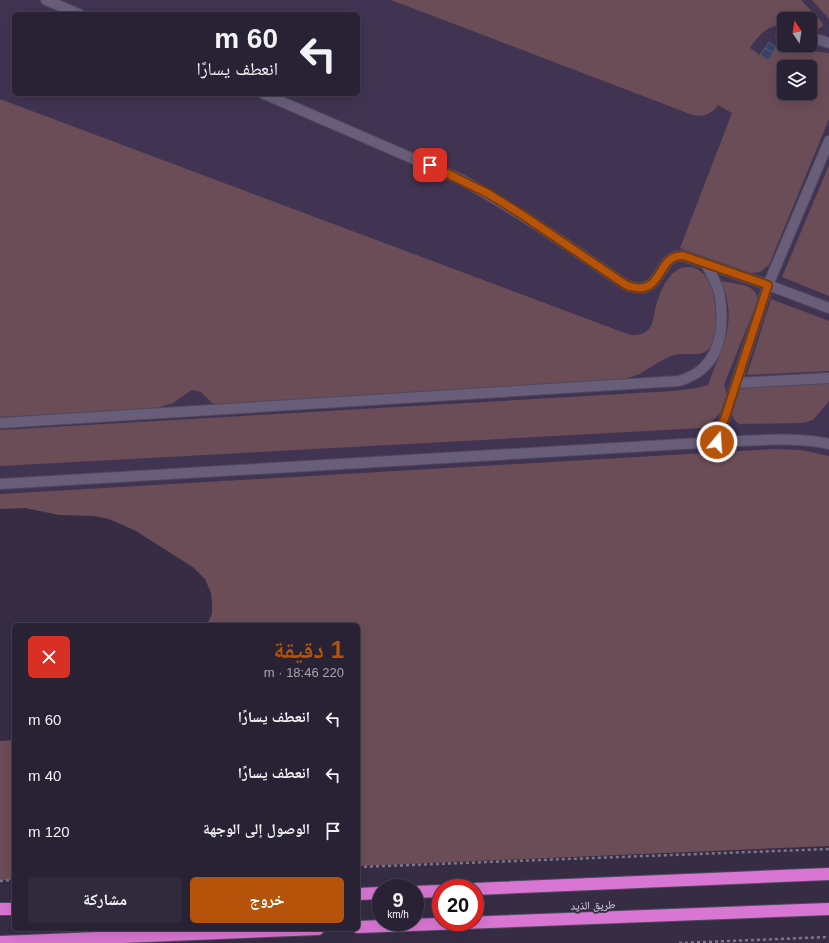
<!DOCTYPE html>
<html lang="ar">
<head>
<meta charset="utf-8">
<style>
  body { margin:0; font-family:Helvetica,"Noto Naskh Arabic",sans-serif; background:#302a3c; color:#f1f3f6; direction:rtl; height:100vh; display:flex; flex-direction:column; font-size:15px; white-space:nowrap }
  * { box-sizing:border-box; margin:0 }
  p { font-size:13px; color:#a5a4ac }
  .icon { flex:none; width:22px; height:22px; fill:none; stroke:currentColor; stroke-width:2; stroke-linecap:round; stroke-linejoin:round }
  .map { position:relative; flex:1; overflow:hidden; direction:ltr }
  .panel { position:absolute; left:12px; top:623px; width:348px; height:308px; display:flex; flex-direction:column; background:#282234; border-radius:6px; box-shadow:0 4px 16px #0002,0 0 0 1px #443f4f; direction:rtl }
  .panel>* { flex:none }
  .guide { position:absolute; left:12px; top:12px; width:348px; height:84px; border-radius:6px; box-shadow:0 4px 16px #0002,0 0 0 1px #443f4f; direction:rtl; background:#282234; color:#f1f3f6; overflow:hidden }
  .needle { width:26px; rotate:348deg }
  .buttons { position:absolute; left:777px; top:12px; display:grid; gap:8px }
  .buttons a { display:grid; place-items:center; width:40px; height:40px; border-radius:6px; background:#282234; box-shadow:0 4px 16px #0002,0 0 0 1px #443f4f; font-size:20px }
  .speed { position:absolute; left:372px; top:879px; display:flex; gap:8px; font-size:20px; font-weight:700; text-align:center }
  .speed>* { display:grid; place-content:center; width:52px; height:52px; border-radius:50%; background:#282234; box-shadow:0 4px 16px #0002,0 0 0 1px #443f4f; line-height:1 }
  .speed small { font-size:10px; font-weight:400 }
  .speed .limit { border:6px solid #d22; background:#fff; color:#111 }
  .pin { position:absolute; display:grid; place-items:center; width:34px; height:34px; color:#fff; margin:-17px; border-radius:8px; box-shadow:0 2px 6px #0006 }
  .me { position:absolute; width:44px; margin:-22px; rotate:18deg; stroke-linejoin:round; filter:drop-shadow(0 0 3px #0008) }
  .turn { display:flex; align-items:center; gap:14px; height:84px; padding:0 16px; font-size:18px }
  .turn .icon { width:52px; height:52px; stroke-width:2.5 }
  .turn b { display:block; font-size:28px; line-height:34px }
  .round { display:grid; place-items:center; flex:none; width:42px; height:42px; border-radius:6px; background:#302a3c }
  .summary { display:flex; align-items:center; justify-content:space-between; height:68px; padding:0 16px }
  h1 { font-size:24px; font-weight:700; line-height:30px; color:#b45309 }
  .primary-button { display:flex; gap:8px; margin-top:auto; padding:8px 16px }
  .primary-button a { flex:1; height:46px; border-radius:6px; background:#b45309; color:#fff; font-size:16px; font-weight:700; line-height:46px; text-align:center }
  .primary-button a+a { background:#302a3c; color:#f1f3f6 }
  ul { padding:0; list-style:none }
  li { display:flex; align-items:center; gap:12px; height:56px; padding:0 16px }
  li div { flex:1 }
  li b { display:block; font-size:15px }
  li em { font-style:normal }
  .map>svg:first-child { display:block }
</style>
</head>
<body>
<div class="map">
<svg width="829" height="943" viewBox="0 0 829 943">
  <rect width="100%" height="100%" fill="#362d45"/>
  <path fill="#403452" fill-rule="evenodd" d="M0,0H829V456L802,450L773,449L0,494ZM14,14H358V94H14ZM784,19H810V45H784ZM784,67H810V93H784Z"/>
  <g fill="#6b4d57" fill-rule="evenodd">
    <path d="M391,0H801L821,21L823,25C820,30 815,29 810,28V19H784V25C766,25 759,35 750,48L767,60L776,47L829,53V119L769,265L760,272L751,273L680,248L732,113L718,105C711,115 702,118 690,114ZM784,67H810V93H784Z"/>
    <polygon points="812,0 829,0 829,19"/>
    <path d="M0,99L630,335C636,335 642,335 647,331C654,325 654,313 656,305C661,290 670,265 690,267C700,268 708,277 711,286C716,300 720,342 707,351C698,357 684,352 674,355C661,359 651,368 639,374C632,377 624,379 616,381L221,405L212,403L201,392L194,390L190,391L173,403L154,409L0,417Z"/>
    <polygon points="829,165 829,296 782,277"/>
    <path d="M720,281C733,284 760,283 757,302L724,385C732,402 717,421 702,428L0,466V430L673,391L697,388L708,385C721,348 740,320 720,281Z"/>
    <polygon points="771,299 829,321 829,371 747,375"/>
    <path d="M829,381V401L813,420L803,423L739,424C725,415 736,398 740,386Z"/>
    <polygon points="773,449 802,450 829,456 829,846 358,866 358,625 207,625 212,613 212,603 211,593 205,579 194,568 136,531 109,519 94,516 59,515 25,508 0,509 0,494"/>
    <polygon points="14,740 14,880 0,880 0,741"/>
  </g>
  <g fill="#3a4266" stroke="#555c76">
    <polygon points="769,42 776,47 773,53 765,48"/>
    <polygon points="765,48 773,53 768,60 760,55"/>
  </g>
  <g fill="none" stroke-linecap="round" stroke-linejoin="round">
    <g stroke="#50485d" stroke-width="12">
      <g id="service">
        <polyline points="46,0 79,14"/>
        <polyline points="781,36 784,36"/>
        <polyline points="810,37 829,43"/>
        <path d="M264,94L460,179C518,210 571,248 626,285C665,300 655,253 684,256L768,285L829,308"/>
        <polyline points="736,383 829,378"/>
        <path d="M0,423L679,381C688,378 696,375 703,368C723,350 724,317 719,292C716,282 711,273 706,264"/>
        <polyline points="717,442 768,285 829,141"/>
        <path d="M0,484L717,442C754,441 792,436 829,444"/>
      </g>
    </g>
    <g stroke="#50485d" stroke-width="14">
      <g id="motorway">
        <polyline points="475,889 829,874"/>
        <polyline points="415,892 441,891"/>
        <polyline points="358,894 381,893"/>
        <polyline points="0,909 14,909"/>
        <polyline points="358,927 829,909"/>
        <polyline points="0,942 318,929"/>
      </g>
    </g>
    <g stroke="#7d768a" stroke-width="2.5" stroke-dasharray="3 3" stroke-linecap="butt">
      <polyline points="358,867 829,849"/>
      <polyline points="0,881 14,880"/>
      <polyline points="679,943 829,937"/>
    </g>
    <use href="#service" stroke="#685e79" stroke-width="10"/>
    <use href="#motorway" stroke="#d976d3" stroke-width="12"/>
  </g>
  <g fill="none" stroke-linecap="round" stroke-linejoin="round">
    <g stroke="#753606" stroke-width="10">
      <path id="route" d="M430,165L489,194L524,216L626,285C665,300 655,253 684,256L768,285L717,442"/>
    </g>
    <use href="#route" stroke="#b45309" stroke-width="7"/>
  </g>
  <g text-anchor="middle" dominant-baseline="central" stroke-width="4" stroke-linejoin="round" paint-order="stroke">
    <g font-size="11" fill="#e0dbea" stroke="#362d45">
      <text transform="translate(593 905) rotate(-2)">طريق الذيد</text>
    </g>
  </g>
</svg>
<div class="buttons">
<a><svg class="needle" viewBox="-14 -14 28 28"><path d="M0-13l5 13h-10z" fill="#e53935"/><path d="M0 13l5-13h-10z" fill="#a5a4ac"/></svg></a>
<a><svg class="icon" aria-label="layers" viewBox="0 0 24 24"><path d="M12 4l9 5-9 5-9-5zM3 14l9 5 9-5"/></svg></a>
</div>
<div class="speed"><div>9<small>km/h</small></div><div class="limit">20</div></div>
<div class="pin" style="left:430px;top:165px;background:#d93025"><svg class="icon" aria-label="arrive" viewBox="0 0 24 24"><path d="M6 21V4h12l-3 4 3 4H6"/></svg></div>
<svg class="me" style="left:717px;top:442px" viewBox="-20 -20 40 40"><circle r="17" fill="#b45309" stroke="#fff" stroke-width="3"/><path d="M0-11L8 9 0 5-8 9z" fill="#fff"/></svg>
<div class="guide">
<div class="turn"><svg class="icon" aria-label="left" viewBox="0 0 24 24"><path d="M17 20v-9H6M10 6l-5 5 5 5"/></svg><div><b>60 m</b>انعطف يسارًا</div></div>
</div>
<section class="panel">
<div class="summary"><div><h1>1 دقيقة</h1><p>220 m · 18:46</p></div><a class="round" style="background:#d93025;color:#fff"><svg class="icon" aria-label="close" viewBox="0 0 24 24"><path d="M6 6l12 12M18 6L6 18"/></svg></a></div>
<ul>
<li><svg class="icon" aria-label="left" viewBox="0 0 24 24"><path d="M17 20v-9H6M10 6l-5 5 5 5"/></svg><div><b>انعطف يسارًا</b></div><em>60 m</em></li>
<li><svg class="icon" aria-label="left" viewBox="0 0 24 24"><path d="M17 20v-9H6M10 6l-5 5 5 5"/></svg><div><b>انعطف يسارًا</b></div><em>40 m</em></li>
<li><svg class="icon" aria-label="arrive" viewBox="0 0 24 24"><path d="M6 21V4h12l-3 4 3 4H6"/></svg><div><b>الوصول إلى الوجهة</b></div><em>120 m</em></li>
</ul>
<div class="primary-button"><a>خروج</a><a>مشاركة</a></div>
</section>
</div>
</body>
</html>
